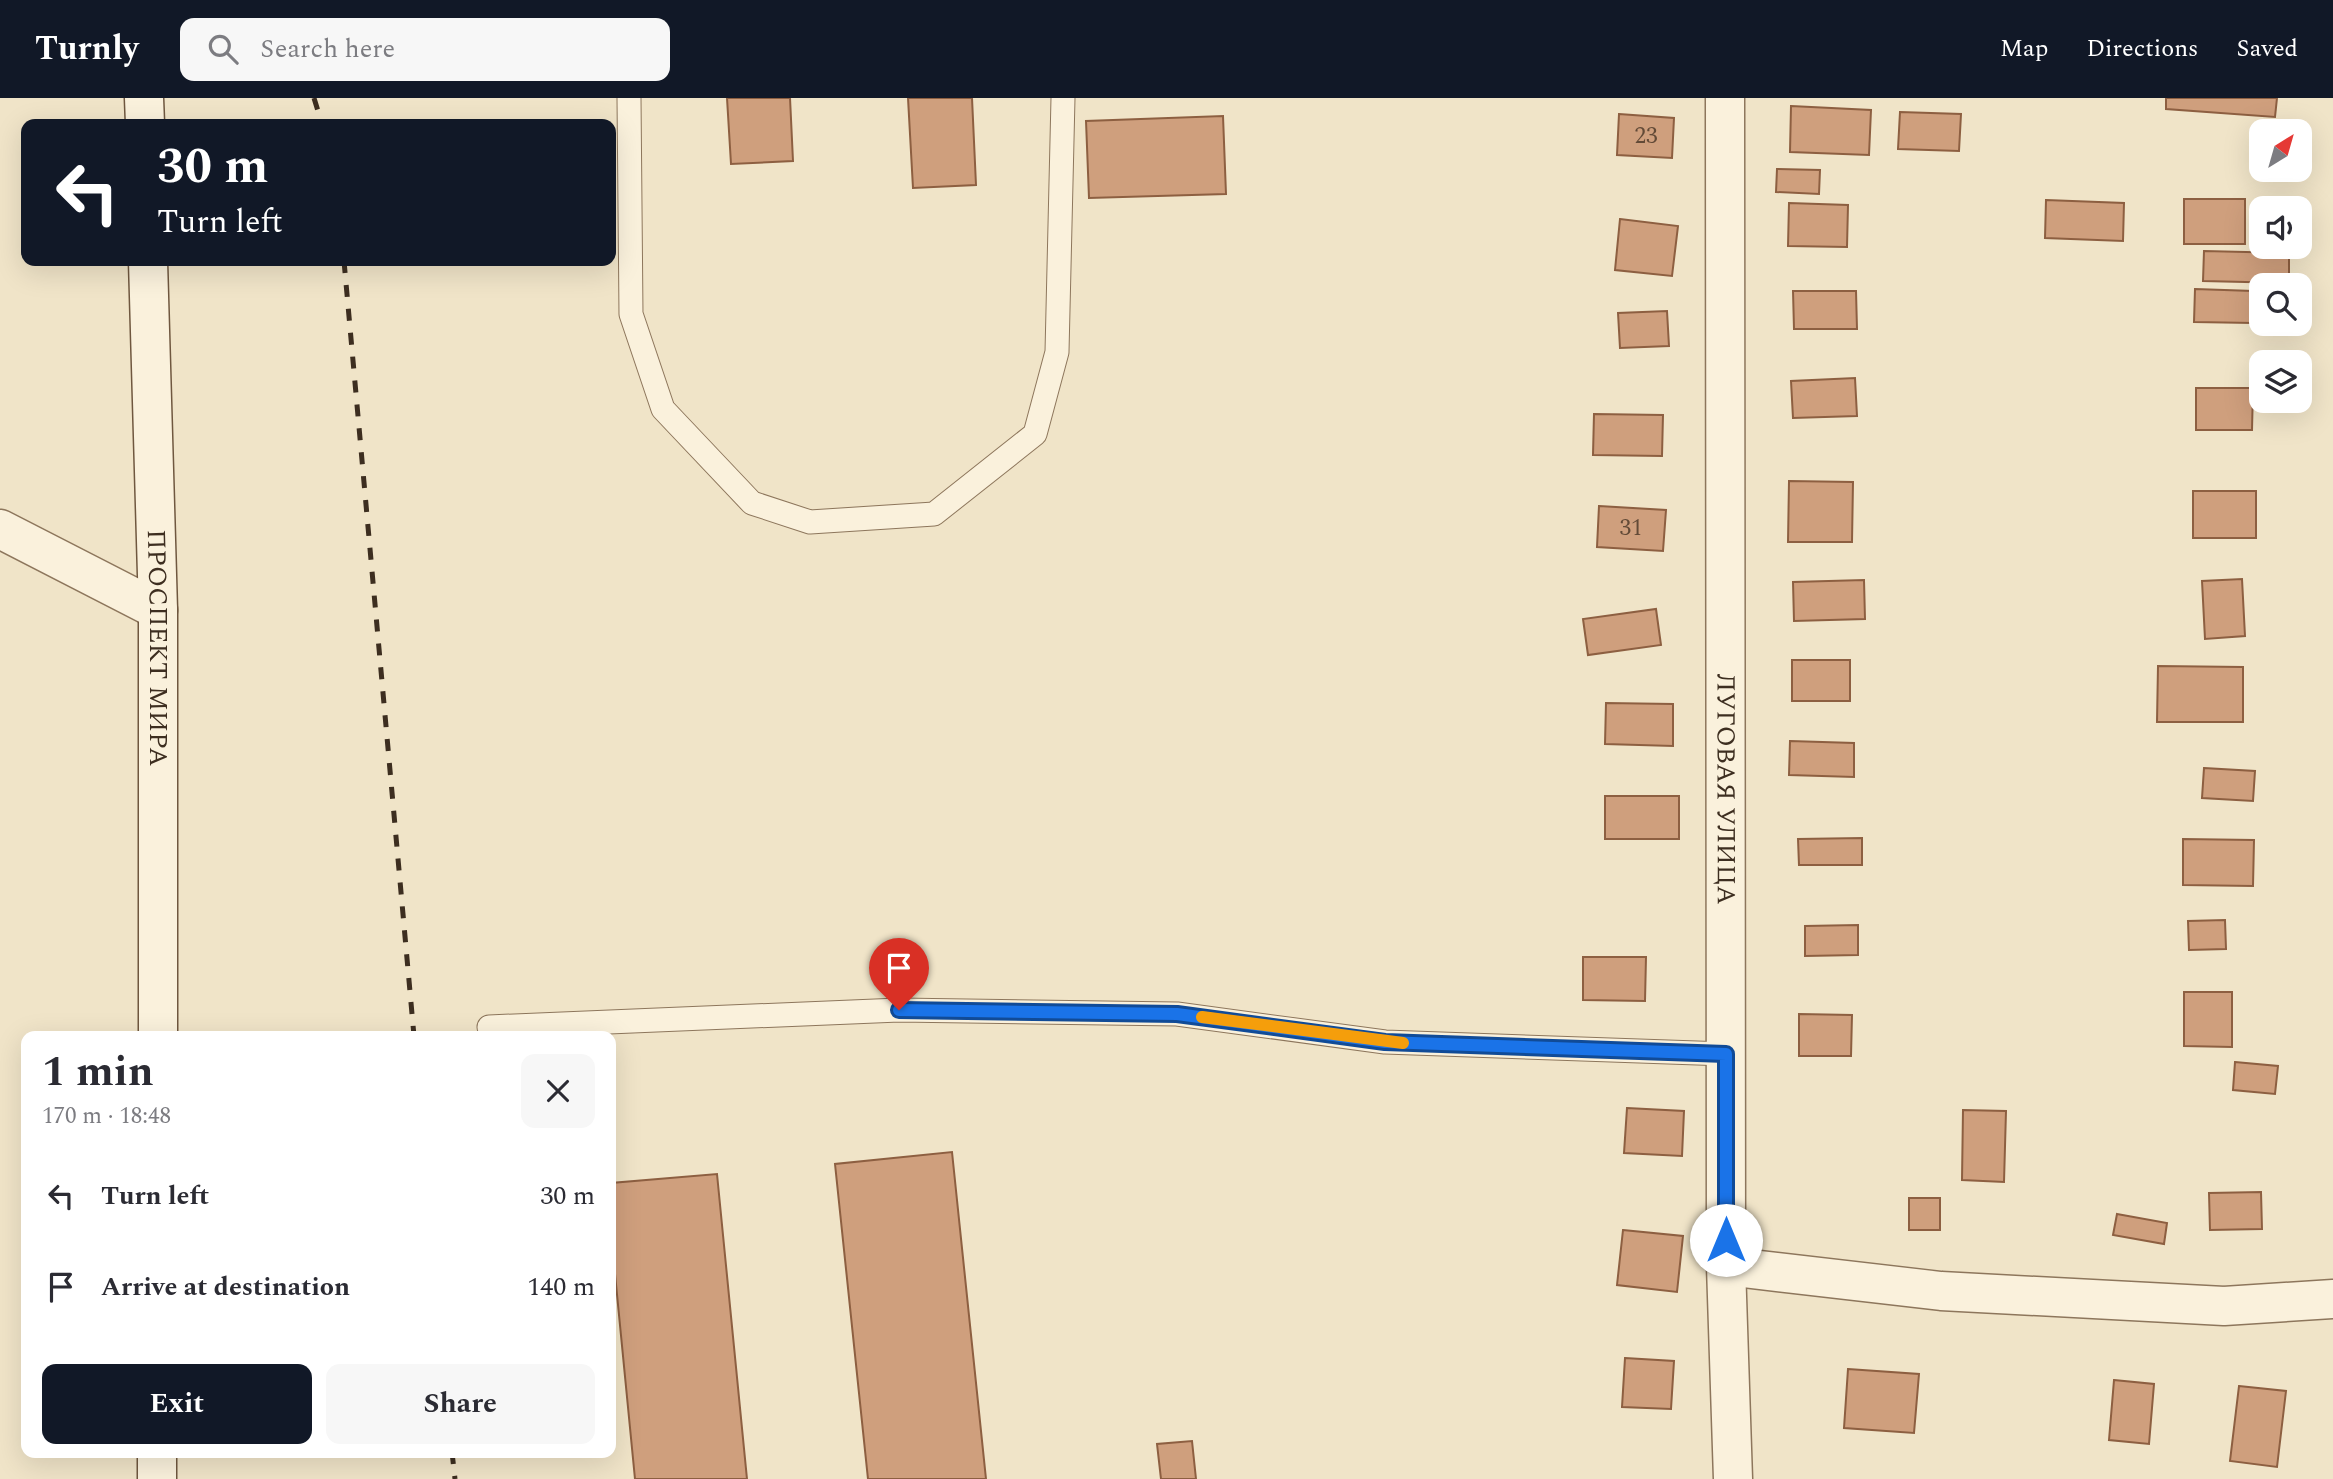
<!DOCTYPE html>
<html lang="en">
<head>
<meta charset="utf-8">
<style>
  body { margin:0; font-family:Spectral,serif; background:#f7f7f7; color:#2b2b33; height:100vh; display:flex; flex-direction:column; font-size:26px; white-space:nowrap }
  * { box-sizing:border-box; margin:0 }
  p { font-size:23px; color:#7c7c81 }
  .icon { flex:none; width:38px; height:38px; fill:none; stroke:currentColor; stroke-width:2; stroke-linecap:round; stroke-linejoin:round }
  .map { position:relative; flex:1; overflow:hidden }
  .sheet { position:absolute; left:21px; top:933px; width:595px; height:427px; display:flex; flex-direction:column; background:#fff; border-radius:14px; box-shadow:0 7px 28px #0002 }
  .sheet>* { flex:none }
  .hud { position:absolute; left:21px; top:21px; width:595px; height:147px; border-radius:14px; box-shadow:0 7px 28px #0002; background:#111827; color:#fff; overflow:hidden }
  .needle { width:46px; rotate:37deg }
  .buttons { position:absolute; left:2249px; top:21px; display:grid; gap:14px }
  .buttons a { display:grid; place-items:center; width:63px; height:63px; border-radius:14px; background:#fff; box-shadow:0 7px 28px #0002; font-size:35px }
  .pin { position:absolute; display:grid; place-items:center; width:60px; height:60px; color:#fff; margin:-72px -30px; border-radius:50% 50% 50% 0; rotate:-45deg; box-shadow:0 0 7px #0007 }
  .pin .icon { rotate:45deg }
  .me { position:absolute; width:77px; margin:-38px; rotate:0deg; stroke-linejoin:round; filter:drop-shadow(0 0 5px #0008) }
  .turn { display:flex; align-items:center; gap:24px; height:147px; padding:0 21px; font-size:32px }
  .turn .icon { width:91px; height:91px; stroke-width:2.5 }
  .turn b { display:block; font-size:49px; line-height:60px }
  .round { display:grid; place-items:center; flex:none; width:74px; height:74px; border-radius:14px; background:#f7f7f7 }
  .overview { display:flex; align-items:center; justify-content:space-between; height:119px; padding:0 21px }
  h1 { font-size:42px; font-weight:700; line-height:52px }
  .action { display:flex; gap:14px; margin-top:auto; padding:14px 21px }
  .action a { flex:1; height:80px; border-radius:14px; background:#111827; color:#fff; font-size:28px; font-weight:700; line-height:80px; text-align:center }
  .action a+a { background:#f7f7f7; color:#2b2b33 }
  ul { padding:0; list-style:none }
  li { display:flex; align-items:center; gap:21px; height:91px; padding:0 21px }
  li div { flex:1 }
  li b { display:block; font-size:26px }
  li em { font-style:normal }
  header { display:flex; align-items:center; gap:42px; box-sizing:border-box; height:98px; padding:0 35px; background:#111827; color:#fff }
  header strong { font-size:33px }
  nav { display:flex; gap:38px; margin-inline-start:auto; font-size:24px }
  .search { width:490px; height:63px; background:#f7f7f7; display:flex; align-items:center; gap:18px; box-sizing:border-box; padding:0 24px; border-radius:14px; color:#7c7c81; font-size:26px }
  .map>svg:first-child { display:block }
</style>
</head>
<body>
<header>
<strong>Turnly</strong>
<div class="search"><svg class="icon" aria-label="search" viewBox="0 0 24 24"><circle cx="10" cy="10" r="6"/><path d="M15 15l6 6"/></svg>Search here</div>
<nav><a>Map</a><a>Directions</a><a>Saved</a></nav>
</header>
<div class="map">
<svg width="2333" height="1381" viewBox="0 0 2333 1381">
  <rect width="100%" height="100%" fill="#f0e4c8"/>
  <g fill="#cf9f7d" stroke="#8d5f41" stroke-width="2">
    <polygon points="727,0 790,0 793,63 731,66"/>
    <polygon points="908,0 972,0 976,87 913,90"/>
    <polygon points="2166,0 2277,0 2275,19 2166,11"/>
    <polygon points="1791,8 1871,12 1869,57 1790,54"/>
    <polygon points="1900,14 1961,16 1959,53 1898,51"/>
    <polygon points="1619,16 1674,20 1672,60 1617,57"/>
    <polygon points="1223,18 1226,96 1089,100 1086,23"/>
    <polygon points="1777,71 1820,72 1819,96 1776,94"/>
    <rect x="2184" y="101" width="61" height="45"/>
    <polygon points="2046,102 2124,105 2123,143 2045,140"/>
    <polygon points="1789,105 1848,107 1847,149 1788,148"/>
    <polygon points="1620,121 1678,128 1672,178 1615,172"/>
    <polygon points="2204,153 2289,155 2289,185 2203,183"/>
    <polygon points="2195,191 2253,193 2253,225 2194,224"/>
    <polygon points="1793,193 1856,193 1857,231 1794,231"/>
    <polygon points="1667,213 1669,248 1620,250 1618,215"/>
    <polygon points="1855,280 1857,318 1793,320 1791,283"/>
    <polygon points="2196,290 2253,290 2252,332 2196,332"/>
    <polygon points="1594,316 1663,317 1662,358 1593,357"/>
    <polygon points="1789,383 1853,384 1852,444 1788,444"/>
    <rect x="2193" y="393" width="63" height="47"/>
    <polygon points="1599,408 1666,412 1663,453 1597,449"/>
    <polygon points="2242,481 2245,538 2205,541 2202,483"/>
    <polygon points="1864,482 1865,521 1794,523 1793,484"/>
    <polygon points="1656,511 1661,547 1588,557 1583,521"/>
    <rect x="1792" y="562" width="58" height="41"/>
    <polygon points="2158,568 2243,569 2243,624 2157,624"/>
    <polygon points="1606,605 1673,606 1673,648 1605,646"/>
    <polygon points="1790,643 1854,645 1854,679 1789,677"/>
    <polygon points="2204,670 2255,673 2253,703 2202,700"/>
    <rect x="1605" y="698" width="74" height="43"/>
    <polygon points="1862,740 1862,767 1799,767 1798,741"/>
    <polygon points="2183,741 2254,742 2253,788 2183,787"/>
    <polygon points="2225,822 2226,851 2189,852 2188,823"/>
    <polygon points="1858,827 1858,857 1805,858 1805,828"/>
    <polygon points="1583,859 1646,859 1645,903 1583,902"/>
    <polygon points="2184,894 2232,894 2232,949 2184,948"/>
    <polygon points="1799,916 1852,917 1851,958 1799,958"/>
    <polygon points="2235,964 2278,968 2275,996 2233,992"/>
    <polygon points="1627,1010 1684,1013 1682,1058 1624,1055"/>
    <polygon points="1963,1012 2006,1013 2004,1084 1962,1082"/>
    <polygon points="952,1054 986,1381 868,1381 835,1066"/>
    <polygon points="717,1076 747,1381 635,1381 611,1135 611,1085"/>
    <polygon points="2261,1094 2262,1131 2210,1132 2209,1095"/>
    <rect x="1909" y="1100" width="31" height="32"/>
    <polygon points="2117,1116 2167,1125 2164,1146 2113,1137"/>
    <polygon points="1623,1132 1683,1138 1677,1194 1617,1187"/>
    <polygon points="1625,1260 1674,1263 1671,1311 1622,1309"/>
    <polygon points="1848,1271 1919,1276 1914,1335 1844,1330"/>
    <polygon points="2114,1282 2154,1286 2149,1346 2109,1342"/>
    <polygon points="2239,1288 2286,1293 2277,1369 2230,1363"/>
    <polygon points="1192,1343 1196,1381 1161,1381 1157,1346"/>
  </g>
  <g fill="none" stroke-linecap="round" stroke-linejoin="round">
    <g stroke="#8d765c" stroke-width="25">
      <g id="lane">
        <polyline points="629,0 631,216 663,311 752,405 810,424 934,416 1035,336 1057,254 1063,0"/>
        <polyline points="489,929 899,912 1177,916 1385,944 1726,956"/>
      </g>
    </g>
    <g stroke="#8d765c" stroke-width="41">
      <g id="street">
        <path id="s1" d="M1725,0L1726,1168L1733,1381"/>
        <polyline points="0,431 158,512"/>
        <polyline points="1726,1168 1941,1193 2224,1208 2333,1201"/>
      </g>
    </g>
    <g stroke="#6f573f" stroke-width="41">
      <g id="secondary">
        <polyline points="144,0 145,26"/>
        <path id="s2" d="M148,163L158,512V938"/>
        <polyline points="157,1381 157,1354"/>
      </g>
    </g>
    <use href="#lane" stroke="#faf1dc" stroke-width="23"/>
    <use href="#street" stroke="#faf1dc" stroke-width="38"/>
    <use href="#secondary" stroke="#faf1dc" stroke-width="38"/>
    <g stroke="#3d2e20" stroke-width="5" stroke-dasharray="12 12" stroke-linecap="butt">
      <polyline points="314,0 322,26"/>
      <polyline points="344,163 414,938"/>
      <polyline points="452,1354 455,1381"/>
    </g>
  </g>
  <g fill="none" stroke-linecap="round" stroke-linejoin="round">
    <g stroke="#114b97" stroke-width="18">
      <polyline id="route" points="899,912 1177,916 1385,944 1726,956 1726,1142"/>
    </g>
    <use href="#route" stroke="#1a73e8" stroke-width="12"/>
    <polyline stroke="#f59e0b" stroke-width="12" points="1202,919 1403,945"/>
  </g>
  <g text-anchor="middle" dominant-baseline="central" stroke-width="7" stroke-linejoin="round" paint-order="stroke">
    <g font-size="23" fill="#624a37">
      <text x="1646" y="38">23</text>
      <text x="1631" y="430">31</text>
    </g>
    <g font-size="26" fill="#3d2e20" stroke="#f7eed8">
      <text stroke="none"><textPath href="#s2" startOffset="387">ПРОСПЕКТ МИРА</textPath></text>
      <text stroke="none"><textPath href="#s1" startOffset="691">ЛУГОВАЯ УЛИЦА</textPath></text>
    </g>
  </g>
</svg>
<div class="buttons">
<a><svg class="needle" viewBox="-14 -14 28 28"><path d="M0-13l5 13h-10z" fill="#e53935"/><path d="M0 13l5-13h-10z" fill="#7c7c81"/></svg></a>
<a><svg class="icon" aria-label="sound" viewBox="0 0 24 24"><path d="M4 9h4l5-4v14l-5-4H4zM17 9q2 3 0 6"/></svg></a>
<a><svg class="icon" aria-label="search" viewBox="0 0 24 24"><circle cx="10" cy="10" r="6"/><path d="M15 15l6 6"/></svg></a>
<a><svg class="icon" aria-label="layers" viewBox="0 0 24 24"><path d="M12 4l9 5-9 5-9-5zM3 14l9 5 9-5"/></svg></a>
</div>
<div class="pin" style="left:899px;top:912px;background:#d93025"><svg class="icon" aria-label="arrive" viewBox="0 0 24 24"><path d="M6 21V4h12l-3 4 3 4H6"/></svg></div>
<svg class="me" style="left:1726px;top:1142px" viewBox="-20 -20 40 40"><circle r="19" fill="#fff"/><path d="M0-13L10 11 0 6-10 11z" fill="#1a73e8"/></svg>
<div class="hud">
<div class="turn"><svg class="icon" aria-label="left" viewBox="0 0 24 24"><path d="M17 20v-9H6M10 6l-5 5 5 5"/></svg><div><b>30 m</b>Turn left</div></div>
</div>
<section class="sheet">
<div class="overview"><div><h1>1 min</h1><p>170 m · 18:48</p></div><a class="round"><svg class="icon" aria-label="close" viewBox="0 0 24 24"><path d="M6 6l12 12M18 6L6 18"/></svg></a></div>
<ul>
<li><svg class="icon" aria-label="left" viewBox="0 0 24 24"><path d="M17 20v-9H6M10 6l-5 5 5 5"/></svg><div><b>Turn left</b></div><em>30 m</em></li>
<li><svg class="icon" aria-label="arrive" viewBox="0 0 24 24"><path d="M6 21V4h12l-3 4 3 4H6"/></svg><div><b>Arrive at destination</b></div><em>140 m</em></li>
</ul>
<div class="action"><a>Exit</a><a>Share</a></div>
</section>
</div>
</body>
</html>
